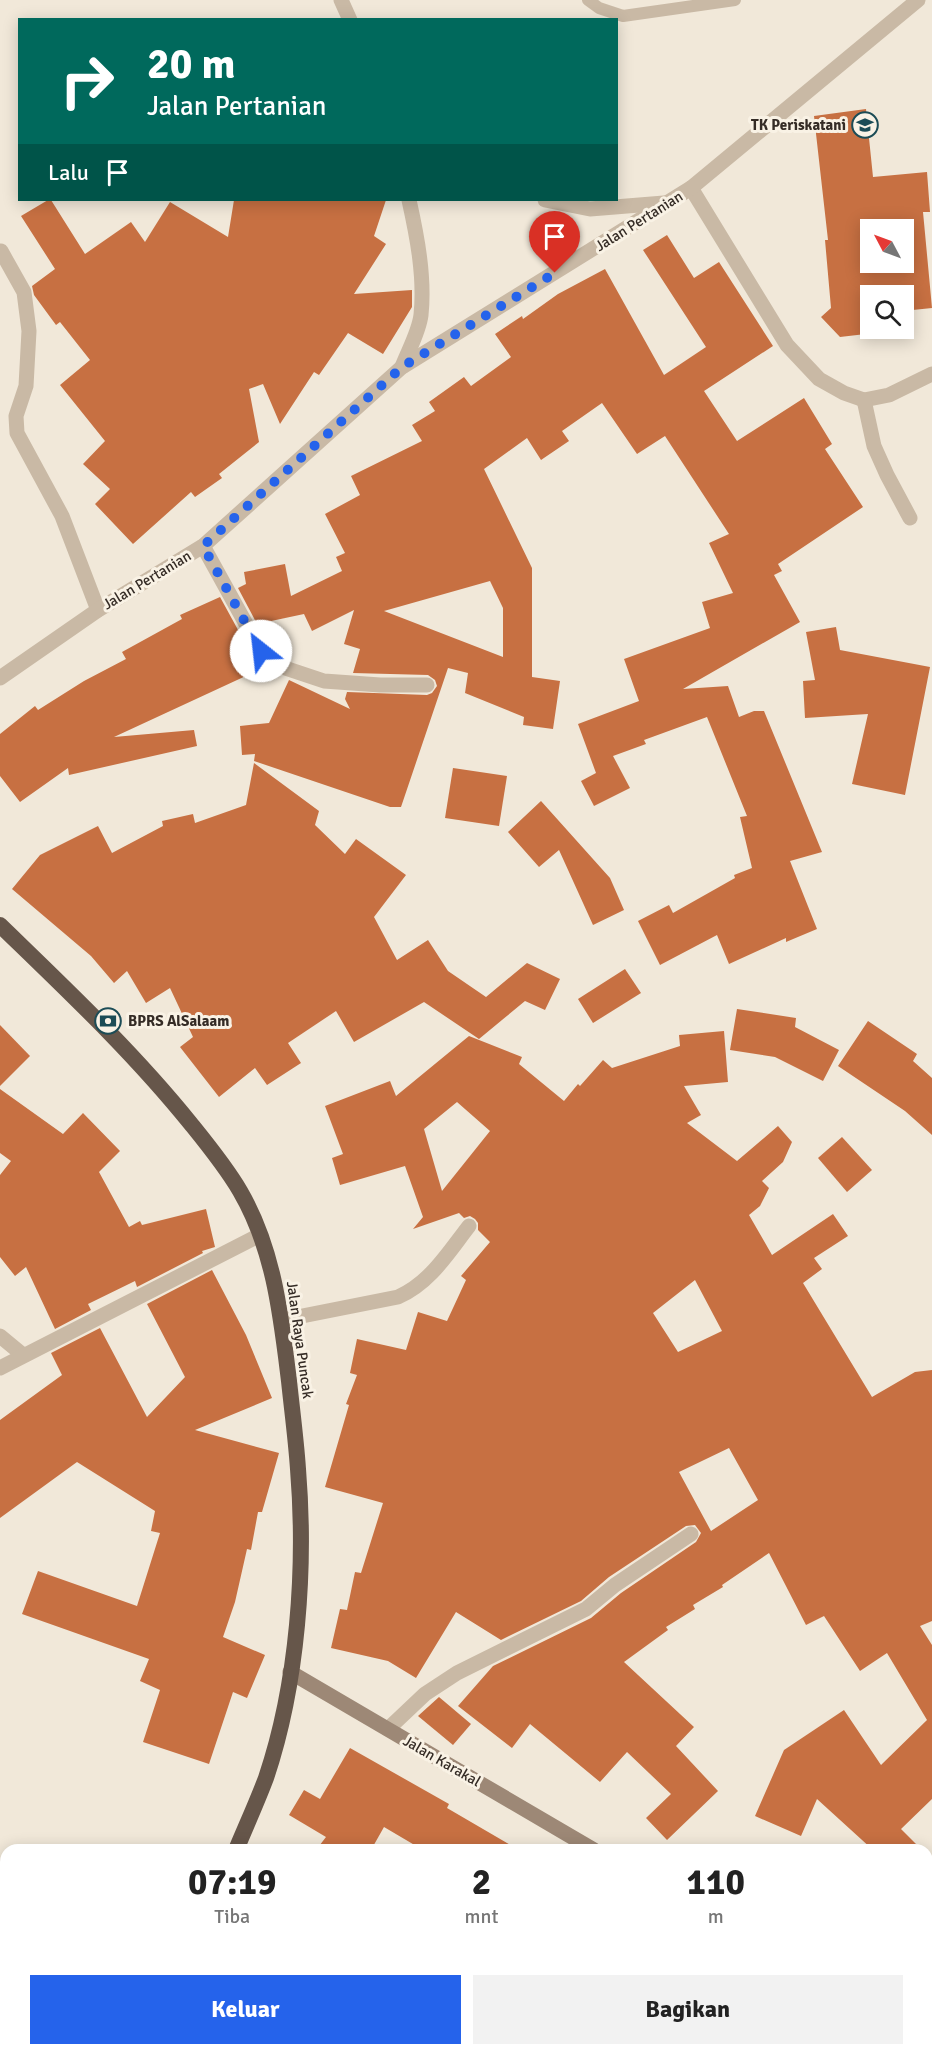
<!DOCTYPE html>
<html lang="id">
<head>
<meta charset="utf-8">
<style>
  body { margin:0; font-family:Signika,sans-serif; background:#f2f2f2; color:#222; height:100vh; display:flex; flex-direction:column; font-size:22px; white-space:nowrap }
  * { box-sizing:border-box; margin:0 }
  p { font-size:20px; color:#767676 }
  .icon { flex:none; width:33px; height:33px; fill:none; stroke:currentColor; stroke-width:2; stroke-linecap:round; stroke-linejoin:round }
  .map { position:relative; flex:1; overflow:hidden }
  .panel { position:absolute; left:0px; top:1844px; width:933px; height:212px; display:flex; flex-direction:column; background:#fff; border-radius:18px 18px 0 0; box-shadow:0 3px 15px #0003 }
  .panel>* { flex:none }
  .guide { position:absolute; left:18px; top:18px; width:600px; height:183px; border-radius:0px; box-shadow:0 3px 15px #0003; background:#00695c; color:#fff; overflow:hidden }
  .needle { width:39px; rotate:311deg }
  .controls { position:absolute; left:860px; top:219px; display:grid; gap:12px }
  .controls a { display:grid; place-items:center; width:54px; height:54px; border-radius:0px; background:#fff; box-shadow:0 3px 15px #0003; font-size:30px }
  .pin { position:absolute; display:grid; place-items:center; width:51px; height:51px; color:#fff; margin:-62px -26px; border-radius:50% 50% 50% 0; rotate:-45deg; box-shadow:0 0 6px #0007 }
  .pin .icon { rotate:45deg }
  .me { position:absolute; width:66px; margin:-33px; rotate:331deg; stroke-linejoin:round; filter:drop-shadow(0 0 4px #0008) }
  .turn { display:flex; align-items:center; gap:21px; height:126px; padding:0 30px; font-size:27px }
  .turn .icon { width:78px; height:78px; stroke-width:2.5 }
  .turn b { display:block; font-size:42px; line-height:51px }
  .then { display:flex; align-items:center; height:57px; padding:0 30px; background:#0003; gap:12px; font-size:22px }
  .eta { display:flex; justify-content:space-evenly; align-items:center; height:102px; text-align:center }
  .eta b { font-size:36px; font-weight:800; line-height:42px }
  .primary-button { display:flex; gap:12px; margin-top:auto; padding:12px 30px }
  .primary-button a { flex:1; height:69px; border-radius:0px; background:#2563eb; color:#fff; font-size:24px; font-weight:800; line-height:69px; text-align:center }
  .primary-button a+a { background:#f2f2f2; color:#222 }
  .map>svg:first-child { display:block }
</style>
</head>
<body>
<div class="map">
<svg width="932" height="2054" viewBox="0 0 932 2054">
  <rect width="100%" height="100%" fill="#f1e8d9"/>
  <g fill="#c77042" fill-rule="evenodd">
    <path d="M866,109L873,177L927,172L930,212H923L932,308L903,311V296H870V328L900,330L840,337L821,317L831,308L825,240H828L814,116ZM870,230H903V262H870Z"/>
    <polygon points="48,200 51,200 85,254 131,222 145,242 170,202 228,237 234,200 386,200 374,236 386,244 354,294 412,290 412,307 383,354 348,333 319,375 314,372 280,424 263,384 249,389 259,442 219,474 222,478 195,497 191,492 133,544 95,504 110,489 83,464 105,441 60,385 90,360 60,322 56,325 34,295 32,286 55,269 21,216"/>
    <path d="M667,235L694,278L719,262L773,346L704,391L737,441L804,398L832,444L825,449L863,507L778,564L782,571L774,575L800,622L683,689L728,686L739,717L754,711H764L822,852L790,861L817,929L786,942V938L729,964L717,935L660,965L638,921L669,905L673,913L735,878L734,875L752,868L740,817L747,816L707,717L644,740L646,744L613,756L630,788L594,806L581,781L596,773L578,724L639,701L624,659L710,628L702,602L733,593L709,543L729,534L665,436L637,454L602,403L562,431L569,441L541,460L527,438L484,469L532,568V677L560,681L553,729L523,725L524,717L465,693L468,673L448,668L401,807H390L254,761L255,754L242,755L240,726L269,723L289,680L350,709L345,699L347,692L427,695L432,693L437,686L435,680L428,675L353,673L360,649L344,644L354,610L312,631L304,614L257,624L238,588L246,584L244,572L285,564L291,596L342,571L336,557L345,553L325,514L360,495L351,476L422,441L412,425L435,411L429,402L464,377L471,386L511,357L495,334L522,316L523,319L558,294L605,269L664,375L706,347L643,250ZM490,581L503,608V657L384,611Z"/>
    <polygon points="220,597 243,639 253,660 249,661 263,668 114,737 194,730 197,746 69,775 68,768 20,802 0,776 0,734 35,706 38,710 84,681 126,659 122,652 182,619 180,615"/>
    <polygon points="836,627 840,650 930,667 905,795 852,784 868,714 805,718 803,681 815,680 806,632"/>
    <polygon points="254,763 319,811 315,825 345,854 356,839 406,875 374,917 397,960 428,940 448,971 486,997 527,963 560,979 545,1010 525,1001 479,1039 424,1002 354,1042 336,1011 288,1043 301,1063 267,1085 255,1068 219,1097 180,1047 193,1037 170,988 146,1003 127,971 114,983 91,956 12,889 40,855 98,826 112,853 163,826 162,821 193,814 195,823 246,805"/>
    <polygon points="453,768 507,776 499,826 445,818"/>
    <polygon points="541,801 610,878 624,910 593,925 559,850 539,867 508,832"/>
    <polygon points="625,969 641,993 593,1023 578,999"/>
    <polygon points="737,1009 796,1018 795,1027 839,1050 823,1081 775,1057 730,1050"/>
    <polygon points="868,1021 917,1054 913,1061 932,1078 932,1135 905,1111 838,1066"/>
    <polygon points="0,1025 30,1056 0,1086"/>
    <path d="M724,1031L728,1082L684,1086L701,1115L687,1123L737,1161L778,1126L792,1142L783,1162L762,1181L769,1188L760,1206L749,1215L772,1255L833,1214L848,1236L814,1258L822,1269L803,1283L872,1397L915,1372L932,1370V1621L920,1626L932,1645V1799L901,1829L922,1850H873L817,1799L801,1836L755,1816L784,1750L844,1710L881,1765L927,1720L887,1653L860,1671L824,1616L806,1625L769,1553L722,1585L723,1587L693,1605L695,1609L666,1627L668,1630L624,1662L694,1727L676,1746L718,1791L667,1840L646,1818L671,1794L627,1752L600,1782L530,1724L512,1748L458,1706L493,1666L591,1618L621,1593L696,1542L701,1533L695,1525L686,1526L609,1577L581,1601L501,1640L456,1612L416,1678L388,1661L331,1648L340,1609L347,1610L355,1572L361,1573L383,1503L325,1487L349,1405L346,1404L357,1375L350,1373L357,1339L406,1350L418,1312L447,1321L466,1280L461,1276L490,1242L478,1230V1223L475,1219L470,1216L464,1218L459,1213L413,1229L423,1217L405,1166L340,1185L332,1158L343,1154L325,1106L390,1081L396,1096L469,1036L522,1057L519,1064L564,1101L578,1084L580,1086L603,1060L612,1068L680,1046L679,1035ZM457,1102L490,1131L442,1191L424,1129ZM695,1280L722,1331L678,1352L653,1313ZM729,1448L758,1500L711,1531L679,1472Z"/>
    <polygon points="0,1089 63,1134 83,1113 120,1151 99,1172 129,1227 140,1221 142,1225 206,1209 215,1247 202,1251 203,1253 137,1287 135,1281 88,1304 91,1310 55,1329 26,1267 15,1276 0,1257 0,1175 11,1161 0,1153"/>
    <polygon points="842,1137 872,1170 847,1192 818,1158"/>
    <polygon points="212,1270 246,1335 272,1398 195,1430 279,1453 262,1512 258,1512 251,1550 247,1549 235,1602 223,1637 265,1655 247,1698 233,1692 209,1764 143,1742 160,1690 140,1681 149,1659 22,1614 38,1571 137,1606 160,1533 151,1531 155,1511 77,1462 0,1518 0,1420 62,1375 51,1353 100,1328 147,1417 185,1377 147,1304"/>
    <polygon points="439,1697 471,1724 453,1745 418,1716"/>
    <polygon points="350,1748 449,1804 447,1808 519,1850 423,1850 384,1827 371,1850 316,1850 326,1837 289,1815 304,1790 320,1799"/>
  </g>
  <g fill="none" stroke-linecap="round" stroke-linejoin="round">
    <polyline stroke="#c9b9a5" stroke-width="12" points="588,0 599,8 623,16 735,0"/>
    <g stroke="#c9b9a5" stroke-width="15">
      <polyline points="341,0 350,20"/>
      <polyline points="691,188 787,345 819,379 844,393 864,400 889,395 932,374"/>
      <polyline points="545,200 590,209 664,203"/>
      <polyline points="1,251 24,292 29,331 26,386 16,416 17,433 62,516 98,610"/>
      <path d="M402,367C408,351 419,332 421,315C425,277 417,236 409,200"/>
      <polyline points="864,400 874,446 887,475 910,518"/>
      <polyline points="203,546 261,651 279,666 324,681 380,685 427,685"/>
      <polyline points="0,678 98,610 203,546 402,367 691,188 918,0"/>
      <path d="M282,1320L398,1297C430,1283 448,1253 469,1226"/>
      <polyline points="0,1336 23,1355"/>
      <polyline points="0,1368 260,1235"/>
      <polyline points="388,1729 425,1694 457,1673 586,1609 615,1585 691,1534"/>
      <polyline points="439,2054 441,2049"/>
      <polyline points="763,2054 768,2049"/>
    </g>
    <g stroke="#9d8876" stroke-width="15">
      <polyline points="290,1672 594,1850"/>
      <polyline points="927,2043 932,2046"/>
    </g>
    <g stroke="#66564a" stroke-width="16">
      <path d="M0,925C66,989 133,1052 191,1124C208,1145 226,1167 240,1191C274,1249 281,1316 289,1381C292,1410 296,1439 298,1469C306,1568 298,1683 266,1778C257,1802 246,1826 236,1850"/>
      <polyline points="80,2054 86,2049"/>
    </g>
  </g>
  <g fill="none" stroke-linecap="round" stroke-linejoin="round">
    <polyline stroke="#2563eb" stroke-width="10" stroke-dasharray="0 18" points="261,651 203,546 402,367 555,273"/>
  </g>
  <defs>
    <g id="school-ring" transform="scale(1.35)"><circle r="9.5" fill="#f9f2e5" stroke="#1c4c56" stroke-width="1.5"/><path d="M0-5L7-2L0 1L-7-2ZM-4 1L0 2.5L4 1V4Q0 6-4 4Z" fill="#1c4c56"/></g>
    <g id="bank-ring" transform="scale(1.35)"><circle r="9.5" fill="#f9f2e5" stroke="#1c4c56" stroke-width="1.5"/><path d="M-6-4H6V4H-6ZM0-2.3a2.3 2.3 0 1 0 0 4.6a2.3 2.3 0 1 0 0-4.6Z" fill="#1c4c56"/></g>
  </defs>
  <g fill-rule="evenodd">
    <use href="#school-ring" x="865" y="125"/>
    <use href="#bank-ring" x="108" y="1021"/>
  </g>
  <g text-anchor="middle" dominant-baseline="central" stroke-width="6" stroke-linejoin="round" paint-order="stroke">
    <g font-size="15" font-weight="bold" fill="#352c26" stroke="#f9f2e5" text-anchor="end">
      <text x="846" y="125">TK Periskatani</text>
      <text x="128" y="1021" text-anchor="start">BPRS AlSalaam</text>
    </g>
    <g font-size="15" fill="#352c26" stroke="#f9f2e5">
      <text transform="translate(639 221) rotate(-32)">Jalan Pertanian</text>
      <text transform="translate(147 580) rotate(-31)">Jalan Pertanian</text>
      <text transform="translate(300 1340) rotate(82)">Jalan Raya Puncak</text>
      <text transform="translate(442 1761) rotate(30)">Jalan Karakal</text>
    </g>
  </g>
</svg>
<div class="controls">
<a><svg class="needle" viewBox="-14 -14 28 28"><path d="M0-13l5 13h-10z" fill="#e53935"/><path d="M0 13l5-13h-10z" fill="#767676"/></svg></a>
<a><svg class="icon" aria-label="search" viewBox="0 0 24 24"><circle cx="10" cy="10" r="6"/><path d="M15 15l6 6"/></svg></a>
</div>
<div class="pin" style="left:555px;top:273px;background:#d93025"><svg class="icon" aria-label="arrive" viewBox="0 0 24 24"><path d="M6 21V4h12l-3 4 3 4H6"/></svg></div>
<svg class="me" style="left:261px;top:651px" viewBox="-20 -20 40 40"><circle r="19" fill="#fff"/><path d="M0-13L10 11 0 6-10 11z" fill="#2563eb"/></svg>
<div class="guide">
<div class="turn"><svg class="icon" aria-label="right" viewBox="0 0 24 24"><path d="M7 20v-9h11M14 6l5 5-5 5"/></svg><div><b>20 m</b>Jalan Pertanian</div></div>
<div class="then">Lalu<svg class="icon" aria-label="arrive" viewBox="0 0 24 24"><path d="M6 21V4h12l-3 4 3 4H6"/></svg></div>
</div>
<section class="panel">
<div class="eta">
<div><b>07:19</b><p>Tiba</p></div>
<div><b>2</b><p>mnt</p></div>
<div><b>110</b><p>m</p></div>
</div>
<div class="primary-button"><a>Keluar</a><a>Bagikan</a></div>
</section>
</div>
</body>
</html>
